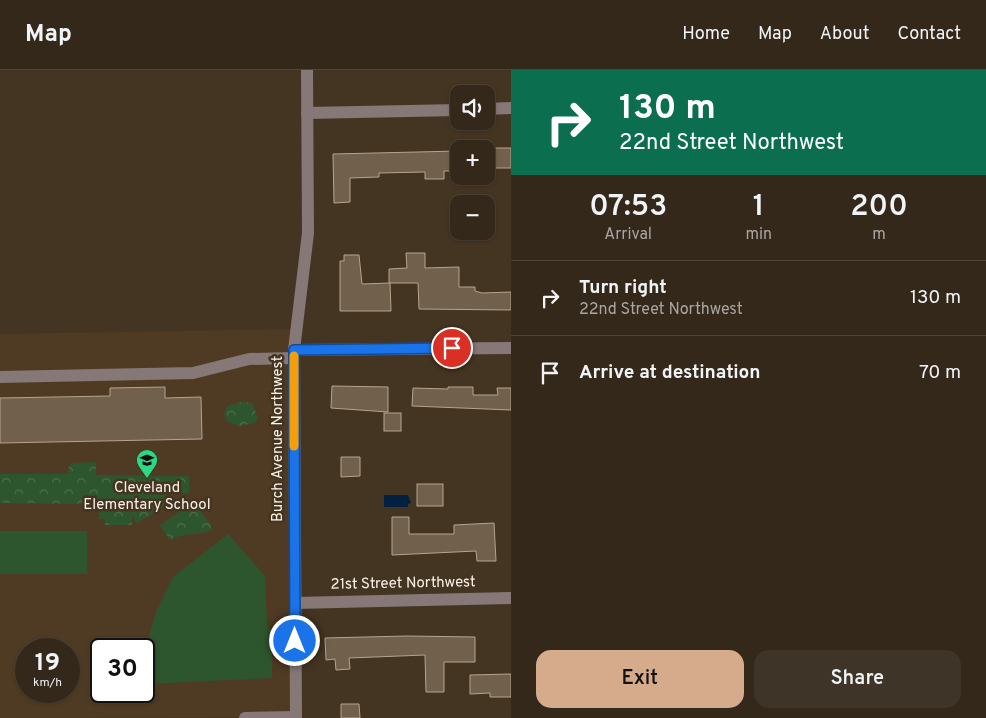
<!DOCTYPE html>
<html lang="en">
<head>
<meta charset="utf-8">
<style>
  body { margin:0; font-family:Overpass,sans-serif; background:#3e3427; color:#f1f3f6; height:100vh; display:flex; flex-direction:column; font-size:19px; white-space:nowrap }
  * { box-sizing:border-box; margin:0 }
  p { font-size:16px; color:#a9a6a2 }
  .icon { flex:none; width:28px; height:28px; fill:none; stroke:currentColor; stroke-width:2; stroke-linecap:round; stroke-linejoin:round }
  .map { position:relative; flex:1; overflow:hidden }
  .drawer { display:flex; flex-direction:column; background:#33281a; width:475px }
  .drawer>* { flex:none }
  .banner { background:#0b6e4f; color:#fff; overflow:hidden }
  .buttons { position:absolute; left:450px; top:15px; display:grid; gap:10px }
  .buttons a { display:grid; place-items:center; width:45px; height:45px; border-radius:10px; background:#33281a; box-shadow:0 1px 4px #0004,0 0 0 1px #4e4439; font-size:25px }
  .speed { position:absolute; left:15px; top:568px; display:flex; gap:10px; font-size:25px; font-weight:700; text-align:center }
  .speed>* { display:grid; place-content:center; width:65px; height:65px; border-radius:50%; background:#33281a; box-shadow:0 1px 4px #0004,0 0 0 1px #4e4439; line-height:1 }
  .speed small { font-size:12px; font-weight:400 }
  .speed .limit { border:2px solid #111; border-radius:8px; background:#fff; color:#111 }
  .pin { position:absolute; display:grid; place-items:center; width:42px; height:42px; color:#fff; margin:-21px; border:2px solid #fff; border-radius:50%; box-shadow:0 1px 5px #0007 }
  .me { position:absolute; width:55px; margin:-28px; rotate:0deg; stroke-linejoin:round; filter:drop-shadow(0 0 4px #0008) }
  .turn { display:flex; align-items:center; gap:18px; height:105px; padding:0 25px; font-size:22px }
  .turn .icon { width:65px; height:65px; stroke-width:2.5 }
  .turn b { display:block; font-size:35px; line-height:42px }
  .eta { display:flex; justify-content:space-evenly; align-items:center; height:85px; text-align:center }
  .eta b { font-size:30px; font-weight:600; line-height:35px }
  .primary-button { display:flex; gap:10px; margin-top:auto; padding:10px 25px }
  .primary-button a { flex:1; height:58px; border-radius:15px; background:#d6ab8b; color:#111; font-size:20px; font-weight:600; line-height:58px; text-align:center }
  .primary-button a+a { background:#3e3427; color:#f1f3f6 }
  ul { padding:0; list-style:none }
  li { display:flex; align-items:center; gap:15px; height:75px; padding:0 25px; border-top:1px solid #4e4439 }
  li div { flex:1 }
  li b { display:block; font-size:19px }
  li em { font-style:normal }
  header { display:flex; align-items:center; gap:30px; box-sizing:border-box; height:70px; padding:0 25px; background:#33281a; border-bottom:1px solid #4e4439 }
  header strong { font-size:24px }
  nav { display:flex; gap:28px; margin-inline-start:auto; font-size:18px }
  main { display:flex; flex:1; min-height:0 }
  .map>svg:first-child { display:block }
</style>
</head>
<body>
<header>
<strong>Map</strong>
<nav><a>Home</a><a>Map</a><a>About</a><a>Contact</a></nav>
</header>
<main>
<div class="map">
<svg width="511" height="648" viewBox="0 0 511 648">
  <defs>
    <pattern id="park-crowns" width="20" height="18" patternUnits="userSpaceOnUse" patternTransform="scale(1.25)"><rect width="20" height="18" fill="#2e562e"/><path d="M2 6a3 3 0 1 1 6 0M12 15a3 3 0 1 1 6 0" fill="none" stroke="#4d6f4c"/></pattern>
  </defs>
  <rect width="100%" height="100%" fill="#443522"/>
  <path fill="#4f3b23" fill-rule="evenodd" d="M296,259V647L0,648V264ZM26,579H69V621H26ZM101,579H144V621H101Z"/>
  <g fill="#2e562e">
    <rect x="0" y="461" width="87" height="43"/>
    <polygon points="228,464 265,506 267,554 272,562 272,608 146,614 144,582 156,542 173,507"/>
  </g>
  <g fill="url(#park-crowns)">
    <polygon points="241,332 252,333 258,348 255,353 239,356 227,351 224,345 227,336"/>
    <polygon points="96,392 96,405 189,406 189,423 166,423 166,435 137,453 132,446 132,455 105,455 105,449 99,449 99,434 0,433 0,404 68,404 69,395 73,393"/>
    <path d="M194,432L210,454L212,460C198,466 183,462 170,470L160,455Z"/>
  </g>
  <polygon fill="#042041" points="384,425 408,425 411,433 408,434 408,437 384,437"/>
  <g fill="#71604c" stroke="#b6a48e">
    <polygon points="494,78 511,78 511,98 495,98"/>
    <polygon points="459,81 459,101 444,101 444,109 425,109 425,102 379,103 379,107 350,108 350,132 334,133 333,84"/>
    <polygon points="406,183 425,183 425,198 459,197 459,217 475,217 475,221 482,223 511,222 511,240 419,239 418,213 389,213 389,199 407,198"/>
    <polygon points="344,185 359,185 362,214 390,213 391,241 340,241 340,191 344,191"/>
    <polygon points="332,316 388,317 388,342 331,338"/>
    <polygon points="165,317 165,328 201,327 202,369 0,373 0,328 110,326 110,318"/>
    <polygon points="448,317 473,317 473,325 498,325 497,318 511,318 511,340 412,336 413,318 448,319"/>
    <rect x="384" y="343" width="17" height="18"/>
    <polygon points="341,387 360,387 360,406 341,407"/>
    <rect x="417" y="414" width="26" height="22"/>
    <polygon points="392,447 409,447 409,464 454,464 454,455 494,453 496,491 477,491 476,481 392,485"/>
    <polygon points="407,566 475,567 475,592 444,592 444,622 426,622 425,585 349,588 350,599 336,600 335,589 326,590 325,568"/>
    <polygon points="511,604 511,627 490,627 490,623 470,624 470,605"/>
    <polygon points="341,634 359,634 360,648 341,648"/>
  </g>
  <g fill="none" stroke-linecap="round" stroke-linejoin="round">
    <g stroke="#857876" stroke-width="12">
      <polyline points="486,39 511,38"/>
      <polyline points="307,43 459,40"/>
      <polyline points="294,280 511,278"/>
      <polyline points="0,307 193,303 249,289 294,288"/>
      <polyline points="295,533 511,528"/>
      <polyline points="245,648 296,647"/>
      <polyline points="296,648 294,280 308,163 307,0"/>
    </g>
  </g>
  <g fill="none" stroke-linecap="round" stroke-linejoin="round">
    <g stroke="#114b97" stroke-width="12">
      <polyline id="route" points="295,571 294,280 452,278"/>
    </g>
    <use href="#route" stroke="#1a73e8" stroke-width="9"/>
    <polyline stroke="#f59e0b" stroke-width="9" points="294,286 294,376"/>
  </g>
  <defs>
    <g id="school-pin" transform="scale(1.125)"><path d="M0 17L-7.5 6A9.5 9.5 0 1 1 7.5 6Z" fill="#2dd884" stroke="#443522"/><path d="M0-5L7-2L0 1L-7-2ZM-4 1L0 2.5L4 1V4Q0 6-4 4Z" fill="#111"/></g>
  </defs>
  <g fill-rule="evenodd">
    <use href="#school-pin" x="147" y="390"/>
  </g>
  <g text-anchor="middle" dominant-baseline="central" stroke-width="5" stroke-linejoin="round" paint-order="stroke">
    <g font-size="15" fill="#fcf2e6" stroke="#443522">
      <text transform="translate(278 369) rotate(-90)">Burch Avenue Northwest</text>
      <text transform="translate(403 514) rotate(-1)">21st Street Northwest</text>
    </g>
    <g font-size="15" fill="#fcf2e6" stroke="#443522">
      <text x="147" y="418">Cleveland<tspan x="147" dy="17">Elementary School</tspan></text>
    </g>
  </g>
</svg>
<div class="buttons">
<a><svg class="icon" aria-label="sound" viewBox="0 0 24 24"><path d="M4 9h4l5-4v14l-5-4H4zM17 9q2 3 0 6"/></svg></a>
<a>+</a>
<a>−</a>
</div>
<div class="speed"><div>19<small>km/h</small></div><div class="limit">30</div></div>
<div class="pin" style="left:452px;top:278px;background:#d93025"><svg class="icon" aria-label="arrive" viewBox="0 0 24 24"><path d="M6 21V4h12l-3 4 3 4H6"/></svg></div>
<svg class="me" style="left:295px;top:571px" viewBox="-20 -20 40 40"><circle r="17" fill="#1a73e8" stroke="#fff" stroke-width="3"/><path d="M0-11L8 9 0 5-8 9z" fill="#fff"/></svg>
</div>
<section class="drawer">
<div class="banner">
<div class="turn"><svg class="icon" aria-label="right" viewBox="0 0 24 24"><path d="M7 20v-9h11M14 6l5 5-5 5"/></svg><div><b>130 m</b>22nd Street Northwest</div></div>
</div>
<div class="eta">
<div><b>07:53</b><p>Arrival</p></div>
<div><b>1</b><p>min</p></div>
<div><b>200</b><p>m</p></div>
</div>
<ul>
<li><svg class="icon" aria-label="right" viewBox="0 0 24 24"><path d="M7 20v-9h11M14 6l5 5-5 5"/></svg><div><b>Turn right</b><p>22nd Street Northwest</p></div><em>130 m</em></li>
<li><svg class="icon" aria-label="arrive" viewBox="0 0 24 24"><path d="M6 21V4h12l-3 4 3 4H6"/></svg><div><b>Arrive at destination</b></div><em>70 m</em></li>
</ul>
<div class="primary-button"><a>Exit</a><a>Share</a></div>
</section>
</main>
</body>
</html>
